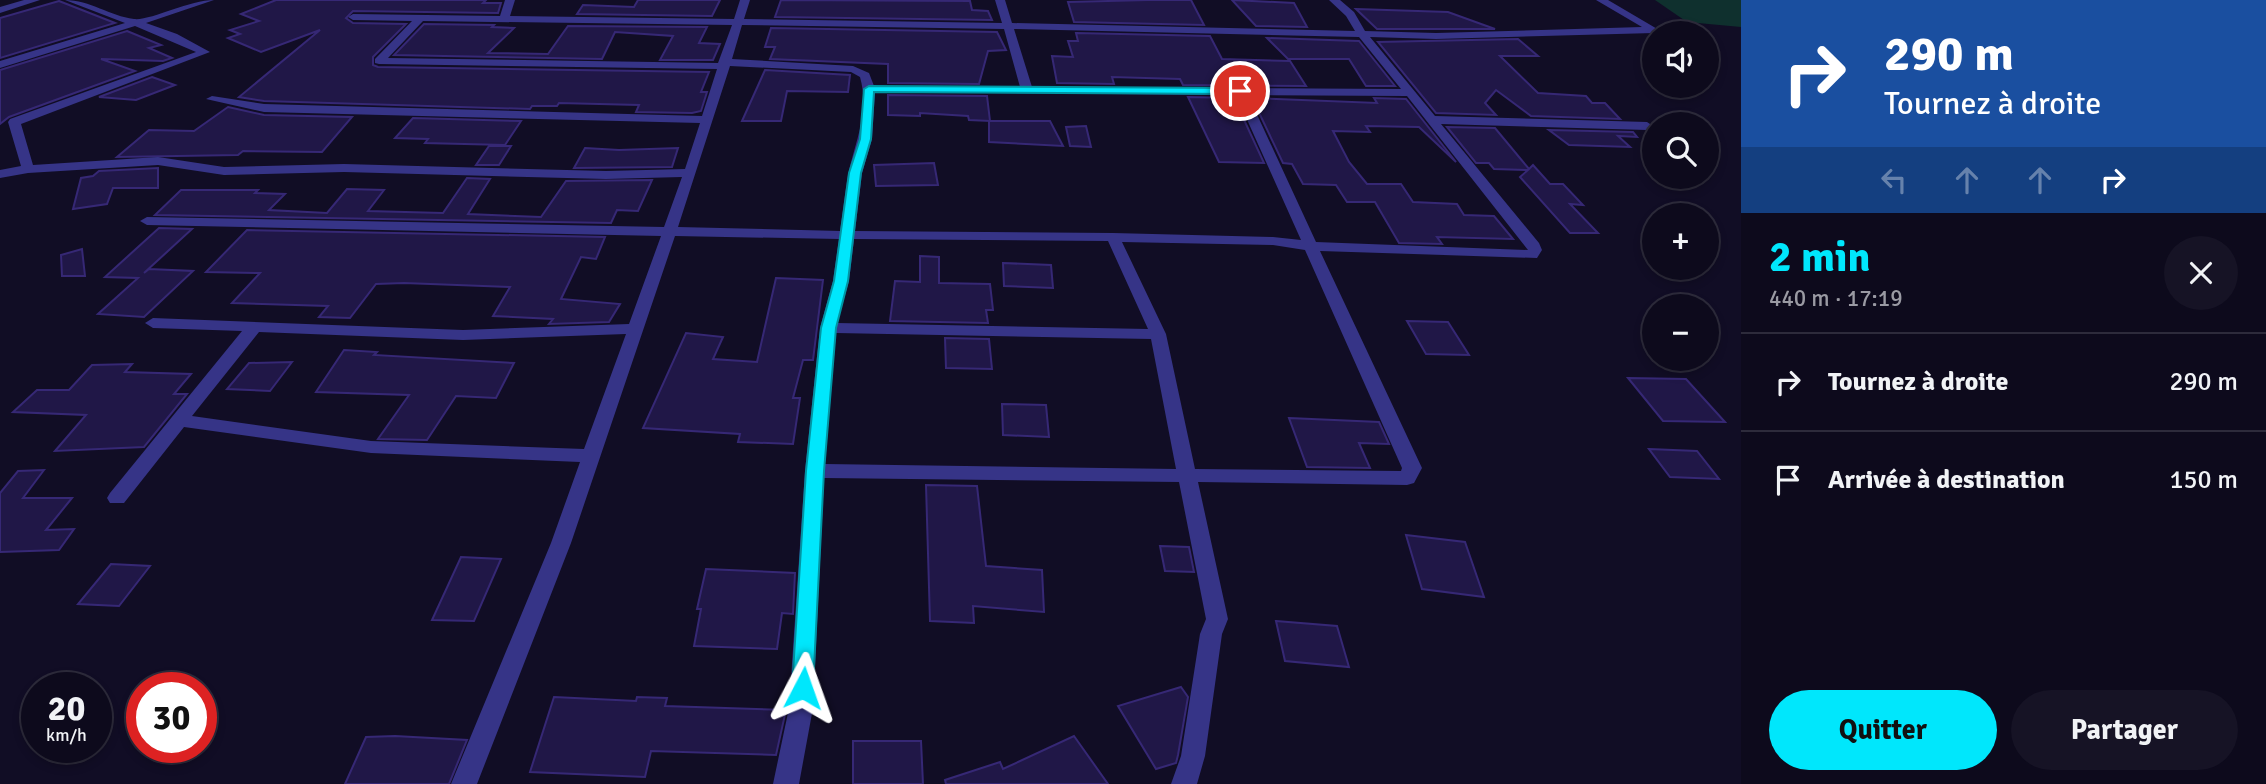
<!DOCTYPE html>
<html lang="fr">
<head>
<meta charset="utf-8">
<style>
  body { margin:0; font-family:Signika,sans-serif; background:#161325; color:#f1f3f6; height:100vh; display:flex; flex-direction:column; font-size:26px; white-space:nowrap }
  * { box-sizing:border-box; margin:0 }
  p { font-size:23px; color:#9a9aa3 }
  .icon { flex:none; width:38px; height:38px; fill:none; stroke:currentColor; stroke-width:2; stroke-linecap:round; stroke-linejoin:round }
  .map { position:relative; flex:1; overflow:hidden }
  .side { display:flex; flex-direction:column; background:#0d0a1c; width:525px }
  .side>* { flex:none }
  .banner { background:#1a4fa0; color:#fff; overflow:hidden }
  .buttons { position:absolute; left:1642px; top:21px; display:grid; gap:14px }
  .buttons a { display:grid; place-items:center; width:77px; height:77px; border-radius:50%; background:#0d0a1c; box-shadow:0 4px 10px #0003,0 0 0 2px #2d2b3b; font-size:35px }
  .speed { position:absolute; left:21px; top:672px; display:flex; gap:14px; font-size:35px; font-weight:700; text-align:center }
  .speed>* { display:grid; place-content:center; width:91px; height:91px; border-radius:50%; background:#0d0a1c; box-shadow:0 4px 10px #0003,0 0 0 2px #2d2b3b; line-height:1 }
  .speed small { font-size:18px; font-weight:400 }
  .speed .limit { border:10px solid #d22; background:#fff; color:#111 }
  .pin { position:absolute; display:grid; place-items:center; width:60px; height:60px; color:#fff; margin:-30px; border:4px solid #fff; border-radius:50%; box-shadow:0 2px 7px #0007 }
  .me { position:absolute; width:77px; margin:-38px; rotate:4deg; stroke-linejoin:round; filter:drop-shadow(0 0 5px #0008) }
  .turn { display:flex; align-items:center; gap:24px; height:147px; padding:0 28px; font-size:32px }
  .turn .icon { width:91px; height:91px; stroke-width:2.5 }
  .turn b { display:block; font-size:49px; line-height:60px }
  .lanes { display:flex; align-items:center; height:66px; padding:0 28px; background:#0003; justify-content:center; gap:35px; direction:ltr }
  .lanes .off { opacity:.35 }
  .round { display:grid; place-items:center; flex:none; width:74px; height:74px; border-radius:37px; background:#161325 }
  .summary { display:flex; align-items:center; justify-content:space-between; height:119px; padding:0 28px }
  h1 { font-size:42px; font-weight:700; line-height:52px; color:#00e7fc }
  .button { display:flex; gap:14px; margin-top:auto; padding:14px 28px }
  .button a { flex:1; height:80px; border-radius:42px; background:#00e7fc; color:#111; font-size:28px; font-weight:700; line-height:80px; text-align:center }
  .button a+a { background:#161325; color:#f1f3f6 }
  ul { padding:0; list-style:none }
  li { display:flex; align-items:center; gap:21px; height:98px; padding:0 28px; border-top:2px solid #2d2b3b }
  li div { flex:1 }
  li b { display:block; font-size:26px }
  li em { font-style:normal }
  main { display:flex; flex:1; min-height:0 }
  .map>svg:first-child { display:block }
</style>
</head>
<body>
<main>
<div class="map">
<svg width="1741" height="784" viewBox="0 0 1741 784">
  <rect width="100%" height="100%" fill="#110d25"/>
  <polygon fill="#0f302e" points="1655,0 1741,0 1741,27 1687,22"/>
  <g fill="#201747" stroke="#362875" stroke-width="2">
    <polygon points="276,0 486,0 483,3 501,3 498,13 353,11 346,18 353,23 406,24 373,57 373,65 378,67 709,72 701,92 707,92 701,111 692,113 636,112 639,105 559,103 557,106 532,106 530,109 264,101 239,97 320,30 261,52 228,38 240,34 230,30 259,21 241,14"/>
    <polygon points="638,0 720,0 712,16 577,14 583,5 634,7"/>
    <polygon points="781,0 970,1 972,10 988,11 992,20 775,17"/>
    <polygon points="1148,0 1191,0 1204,25 1074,22 1068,2"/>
    <polygon points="1232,0 1294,3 1307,27 1256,26"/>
    <polygon points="59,1 115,23 0,58 0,18"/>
    <polygon points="1356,9 1448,12 1495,29 1377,29"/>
    <polygon points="424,24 494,25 492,27 514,28 488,53 548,54 568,26 707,27 699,43 720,44 713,60 660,60 673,36 615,32 602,59 394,55"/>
    <polygon points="771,28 997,32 1006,50 988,51 979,84 888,83 888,64 770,59 775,47 765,47"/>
    <polygon points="127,31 161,45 149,48 172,58 163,61 101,59 135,71 9,117 0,124 0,70"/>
    <polygon points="1076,33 1210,36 1222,59 1290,61 1306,86 1183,85 1180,79 1112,77 1114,84 1057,83 1052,56 1073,57 1068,41 1078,41"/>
    <polygon points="1267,38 1359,41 1395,86 1366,86 1349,59 1288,59"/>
    <polygon points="1518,39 1538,56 1500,56 1538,93 1586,96 1592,103 1605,103 1620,119 1531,116 1496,90 1485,103 1496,115 1436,113 1378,42"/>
    <polygon points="765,70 850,75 848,92 787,91 781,121 742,121"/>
    <polygon points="152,77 175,85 136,100 99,97"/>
    <polygon points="888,95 987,96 990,121 969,120 968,116 920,113 920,116 888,115"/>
    <polygon points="1188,97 1234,98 1264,163 1219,162"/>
    <polygon points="1252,98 1377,103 1374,98 1406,99 1456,162 1419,127 1366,126 1370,132 1333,131 1349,162 1367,184 1401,184 1413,202 1457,204 1464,215 1494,216 1513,239 1437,237 1442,244 1399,243 1375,202 1347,202 1336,185 1303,184 1292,164 1283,163"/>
    <polygon points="228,107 264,115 352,117 322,152 243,151 238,155 117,157 149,130 194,131"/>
    <polygon points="413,118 521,121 505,145 425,143 428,139 395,138"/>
    <polygon points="989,121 1050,121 1063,146 989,142"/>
    <polygon points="1086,126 1091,147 1070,146 1066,127"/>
    <polygon points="1447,127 1495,128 1529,169 1533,165 1550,184 1563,184 1583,205 1570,204 1598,233 1570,233 1520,177 1528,170 1494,169 1489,163 1476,163"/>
    <polygon points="1549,130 1633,132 1637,137 1618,136 1630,147 1569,145"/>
    <polygon points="489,146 511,146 499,165 476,165"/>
    <polygon points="585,148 619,150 678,148 672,167 574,168"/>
    <polygon points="934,163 938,185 876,186 874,165"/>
    <polygon points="158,168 158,188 113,188 107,204 73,209 81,178 93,176 99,171"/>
    <polygon points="467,178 490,179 468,214 541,217 566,181 652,180 638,211 617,210 611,223 155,215 181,190 258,190 255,193 285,194 269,210 327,213 347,189 384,190 368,211 443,213"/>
    <polygon points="159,228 192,229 144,273 149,269 193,271 144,317 98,314 138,278 105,277"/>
    <polygon points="247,230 605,237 596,259 581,257 561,299 620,304 609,322 549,324 553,319 493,316 510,287 404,283 376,284 350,318 319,317 328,306 232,303 260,273 206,272"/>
    <polygon points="82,249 85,276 62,276 61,255"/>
    <polygon points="920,256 939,257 939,283 990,284 993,310 986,310 988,323 890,321 895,281 920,282"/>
    <polygon points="1003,263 1051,265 1053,288 1004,286"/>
    <polygon points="776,278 823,280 813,360 803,360 793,398 800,398 793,444 738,442 740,434 643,428 686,333 723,337 713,359 757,362"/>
    <polygon points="1407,321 1448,322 1469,355 1426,354"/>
    <polygon points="945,338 989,339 992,369 946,368"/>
    <polygon points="344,350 377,352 374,355 514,363 496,398 456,396 427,440 378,439 409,395 316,392"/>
    <polygon points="292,362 270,391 227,389 249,363"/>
    <polygon points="132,364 125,372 191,374 174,394 187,394 144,447 55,451 86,415 13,412 37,390 69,390 92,365"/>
    <polygon points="1628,378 1686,379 1725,422 1663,421"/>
    <polygon points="1002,404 1046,405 1049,437 1003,435"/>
    <polygon points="1289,418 1379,422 1389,444 1359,443 1370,468 1307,467"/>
    <polygon points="1649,449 1697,451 1719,479 1670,477"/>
    <polygon points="44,470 23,498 72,498 46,530 74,529 59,550 0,552 0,493 18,471"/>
    <polygon points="926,485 977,486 986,566 1042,570 1044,612 973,606 974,623 930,621"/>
    <polygon points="1406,535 1465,542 1484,597 1422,589"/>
    <polygon points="1160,546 1189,547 1194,572 1165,571"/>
    <polygon points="461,557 501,559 474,621 432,620"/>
    <polygon points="111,564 150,566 119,606 78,604"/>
    <polygon points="706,569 795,573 793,614 782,613 777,649 694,646 701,609 697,609"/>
    <polygon points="1276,621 1337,626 1349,667 1285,661"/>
    <polygon points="1181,687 1188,697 1178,755 1176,763 1156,769 1118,706"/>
    <polygon points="554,697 636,701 637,697 667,698 665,706 786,710 776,755 651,751 645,777 530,772"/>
    <polygon points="395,736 467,740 449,784 345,784 366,737"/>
    <polygon points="1074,736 1108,784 946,784 945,780 1000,762 1003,769"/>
    <polygon points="853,741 921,741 923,784 853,784"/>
  </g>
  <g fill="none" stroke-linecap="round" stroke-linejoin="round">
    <g fill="#363487" fill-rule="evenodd">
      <polygon points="24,0 40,0 0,13 0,7"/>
      <path d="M65,0C90,0 110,16 134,19C150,21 189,0 214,0L146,23L177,34L210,52L21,124L33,165L158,157L224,167L344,164L606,171L685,169L700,123L264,112L206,99L212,96L264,104L702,116L717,69L379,64L375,63V59L412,21L353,20L348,17L353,14L500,16L505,0H515L510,16L734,19L740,0H750L744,19L1002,23L995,0H1005L1012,23L1355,31L1346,16L1329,0H1340L1354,12L1365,31L1436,33L1642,27L1596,0H1608L1659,30L1654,33L1436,39L1370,37L1435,116L1647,122L1653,126L1647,130L1441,124L1539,243L1542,250L1537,258L1320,251L1422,468L1414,483L1407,485L1198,482L1228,619L1222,634L1205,756L1197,784H1171L1181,756L1200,634L1206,619L1179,482L824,478L813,708L799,784H773L789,708L805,471L820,328L833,281L839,239L675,236L571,543L477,784H451L551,543L580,462L371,453L184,427L124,503H110L107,498L110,493L242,331L153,328L145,323L153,318L463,330L629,324L661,236L147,225L140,221L147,217L664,227L682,177L606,179L344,172L224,175L158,165L28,173L0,178V170L21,166L8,122L10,119L196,52L135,26L0,68V61L125,23ZM423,21L732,25L718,63L388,58ZM742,25L1004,29L1020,87L874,86L869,73L853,66L732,59ZM1014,29L1359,37L1401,89L1032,87ZM730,66L851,72L860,77C870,113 855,142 848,175C845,193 843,212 840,231L678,227ZM875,92L1236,95L1301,240L1273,237L1113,233L855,231L862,173L872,139ZM1248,95L1407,96L1528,250L1316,242ZM854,239L1108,241L1148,329L837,323L849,281ZM1122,242L1273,245L1305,250L1402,468L1401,471L1195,469L1166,334ZM259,332L463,340L626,334L584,449L371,441L192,416ZM836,333L1151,339L1176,469L825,464Z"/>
    </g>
  </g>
  <polygon fill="#00e7fc" stroke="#0096a4" stroke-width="2" points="869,86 1240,88 1245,91 1240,94 874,92 871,139 861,173 848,281 836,328 824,471 813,688 810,695 803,697 795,695 792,688 806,471 821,328 834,281 849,173 860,139 864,89"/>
</svg>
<div class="buttons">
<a><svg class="icon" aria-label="sound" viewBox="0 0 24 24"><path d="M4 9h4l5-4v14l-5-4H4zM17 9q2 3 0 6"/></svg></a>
<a><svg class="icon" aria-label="search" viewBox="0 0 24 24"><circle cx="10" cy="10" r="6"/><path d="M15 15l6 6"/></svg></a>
<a>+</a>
<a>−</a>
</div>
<div class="speed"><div>20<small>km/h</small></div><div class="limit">30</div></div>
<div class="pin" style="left:1240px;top:91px;background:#d93025"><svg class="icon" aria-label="arrive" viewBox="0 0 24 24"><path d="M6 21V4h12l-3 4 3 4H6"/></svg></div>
<svg class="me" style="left:803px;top:688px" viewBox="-20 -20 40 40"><path d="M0-17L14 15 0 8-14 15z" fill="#00e7fc" stroke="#fff" stroke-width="4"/></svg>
</div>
<section class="side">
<div class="banner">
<div class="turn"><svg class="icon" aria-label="right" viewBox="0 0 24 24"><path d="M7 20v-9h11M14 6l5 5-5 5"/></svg><div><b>290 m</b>Tournez à droite</div></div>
<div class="lanes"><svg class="icon off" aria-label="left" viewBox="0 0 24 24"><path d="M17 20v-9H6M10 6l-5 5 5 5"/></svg><svg class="icon off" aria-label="ahead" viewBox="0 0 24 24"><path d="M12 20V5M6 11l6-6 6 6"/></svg><svg class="icon off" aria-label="ahead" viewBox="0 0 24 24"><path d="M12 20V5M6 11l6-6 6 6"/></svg><svg class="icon" aria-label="right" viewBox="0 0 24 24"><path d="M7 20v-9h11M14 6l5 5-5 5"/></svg></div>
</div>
<div class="summary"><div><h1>2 min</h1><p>440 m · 17:19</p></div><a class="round"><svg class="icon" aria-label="close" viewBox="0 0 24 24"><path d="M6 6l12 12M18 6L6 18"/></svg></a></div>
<ul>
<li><svg class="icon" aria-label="right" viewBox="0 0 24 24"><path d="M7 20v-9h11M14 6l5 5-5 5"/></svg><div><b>Tournez à droite</b></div><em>290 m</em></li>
<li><svg class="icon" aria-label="arrive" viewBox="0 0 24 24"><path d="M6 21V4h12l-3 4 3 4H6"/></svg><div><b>Arrivée à destination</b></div><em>150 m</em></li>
</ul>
<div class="button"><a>Quitter</a><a>Partager</a></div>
</section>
</main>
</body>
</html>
